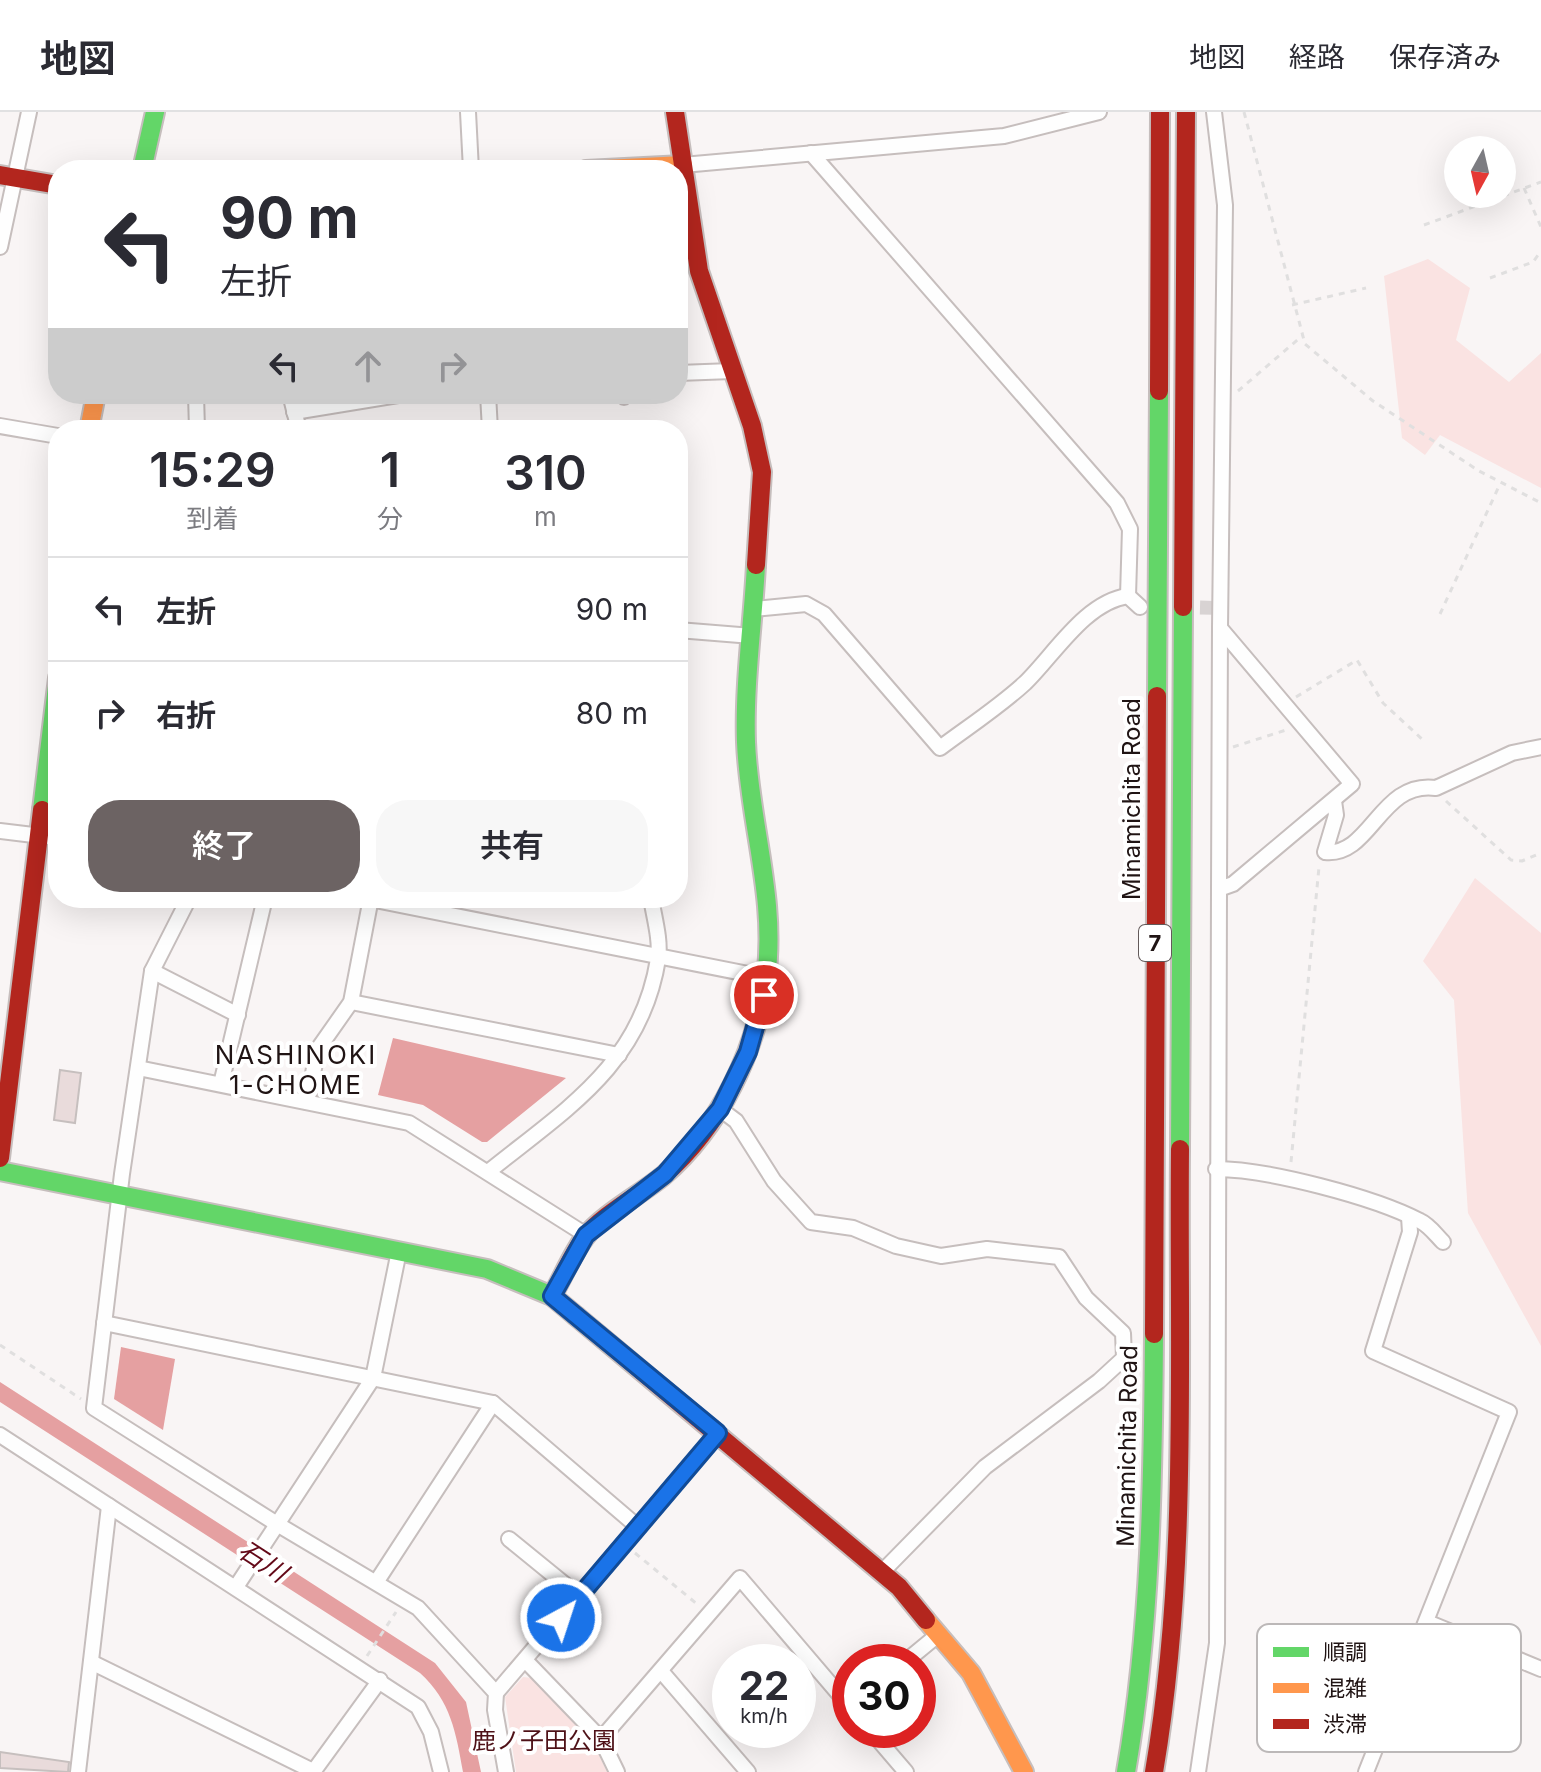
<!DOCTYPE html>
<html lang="ja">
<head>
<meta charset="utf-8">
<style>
  body { margin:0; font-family:Inter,"Noto Sans JP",sans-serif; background:#f7f7f7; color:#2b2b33; height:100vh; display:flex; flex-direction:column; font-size:30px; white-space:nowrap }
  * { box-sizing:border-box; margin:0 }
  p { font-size:26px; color:#7c7c81 }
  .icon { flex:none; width:44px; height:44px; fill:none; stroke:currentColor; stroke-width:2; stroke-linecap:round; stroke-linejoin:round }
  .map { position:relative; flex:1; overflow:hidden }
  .sheet { position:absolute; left:48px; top:308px; width:640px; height:488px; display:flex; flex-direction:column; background:#fff; border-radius:32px; box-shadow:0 8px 32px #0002 }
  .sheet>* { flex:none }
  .hud { position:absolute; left:48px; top:48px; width:640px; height:244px; border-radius:32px; box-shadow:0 8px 32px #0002; background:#fff; color:#2b2b33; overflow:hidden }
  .needle { width:52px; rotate:188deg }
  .fabs { position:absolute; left:1444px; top:24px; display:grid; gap:16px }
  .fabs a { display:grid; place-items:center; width:72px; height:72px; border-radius:50%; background:#fff; box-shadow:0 8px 32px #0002; font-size:40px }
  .speed { position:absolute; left:712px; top:1532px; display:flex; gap:16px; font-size:40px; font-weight:700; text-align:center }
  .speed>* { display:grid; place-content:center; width:104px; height:104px; border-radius:50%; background:#fff; box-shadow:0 8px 32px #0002; line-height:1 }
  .speed small { font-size:20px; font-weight:400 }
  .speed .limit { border:12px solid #d22; background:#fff; color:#111 }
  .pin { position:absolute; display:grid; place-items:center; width:68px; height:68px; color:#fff; margin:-34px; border:4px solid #fff; border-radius:50%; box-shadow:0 2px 8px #0007 }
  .me { position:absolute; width:88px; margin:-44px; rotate:40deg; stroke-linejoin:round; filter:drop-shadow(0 0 6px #0008) }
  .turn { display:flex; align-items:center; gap:28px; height:168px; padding:0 40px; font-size:36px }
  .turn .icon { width:104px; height:104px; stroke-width:2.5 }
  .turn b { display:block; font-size:56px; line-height:68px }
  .lanes { display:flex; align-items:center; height:76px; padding:0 40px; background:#0003; justify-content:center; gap:40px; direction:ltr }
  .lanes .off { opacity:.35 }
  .eta { display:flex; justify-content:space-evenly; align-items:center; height:136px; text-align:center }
  .eta b { font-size:48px; font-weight:600; line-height:56px }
  .primary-button { display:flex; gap:16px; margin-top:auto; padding:16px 40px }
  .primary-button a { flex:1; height:92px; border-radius:32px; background:#6c6363; color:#fff; font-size:32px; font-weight:600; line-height:92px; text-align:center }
  .primary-button a+a { background:#f7f7f7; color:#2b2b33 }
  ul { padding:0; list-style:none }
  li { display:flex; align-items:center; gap:24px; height:104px; padding:0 40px; border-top:2px solid #e1e1e2 }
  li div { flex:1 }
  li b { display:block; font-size:30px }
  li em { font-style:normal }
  header { display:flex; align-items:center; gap:48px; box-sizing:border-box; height:112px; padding:0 40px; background:#fff; border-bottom:2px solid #e1e1e2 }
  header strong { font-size:38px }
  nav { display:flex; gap:44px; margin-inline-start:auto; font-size:28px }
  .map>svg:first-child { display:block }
</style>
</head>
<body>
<header>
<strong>地図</strong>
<nav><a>地図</a><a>経路</a><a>保存済み</a></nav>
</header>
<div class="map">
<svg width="1541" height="1660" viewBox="0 0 1541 1660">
  <rect width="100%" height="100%" fill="#f9f5f5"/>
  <g fill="#fae3e2">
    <polygon points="1428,147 1470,176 1456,228 1509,270 1541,241 1541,376 1440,323 1425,343 1402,326 1384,164"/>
    <polygon points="1475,766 1541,821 1541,1234 1468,1101 1454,888 1423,849"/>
    <polygon points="523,1565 532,1566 594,1633 607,1660 516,1660 505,1585"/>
  </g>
  <g fill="#e5a0a1">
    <polygon points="393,926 566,966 487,1030 482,1030 423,993 378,983"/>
    <polygon points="121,1235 175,1247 163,1318 114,1287"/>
    <path d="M0,1270L435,1551L466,1590L481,1660H463C456,1621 451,1589 420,1561L0,1290Z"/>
  </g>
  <g fill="#e9dbdb" stroke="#c6bfbe" stroke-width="2">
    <polygon points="60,958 81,961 75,1011 54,1008"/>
    <polygon points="0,1640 69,1650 68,1660 0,1656"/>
  </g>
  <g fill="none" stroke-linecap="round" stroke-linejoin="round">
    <polyline stroke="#d8d3d3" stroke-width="14" stroke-dasharray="14 7" stroke-linecap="butt" points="1179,495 1219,496"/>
    <g stroke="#c6bebd" stroke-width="18">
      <g id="street">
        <polyline points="468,0 471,58"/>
        <polyline points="811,41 1117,391 1130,417 1128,484"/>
        <polyline points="683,53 1004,24 1099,0"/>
        <polyline points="0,135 29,0"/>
        <polyline points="678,261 732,259"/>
        <polyline points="196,282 197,318"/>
        <polyline points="290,282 299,318"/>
        <polyline points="488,282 490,318"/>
        <polyline points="624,282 624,285"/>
        <polyline points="294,300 404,282"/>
        <polyline points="0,314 58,324"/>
        <path d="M754,497L806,492L824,502L940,636C968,615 999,595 1025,571C1054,543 1085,490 1128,484L1140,495"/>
        <polyline points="678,518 752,524"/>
        <path d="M1334,689L1336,703L1325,740C1371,745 1380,668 1436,676L1512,641L1541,635"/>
        <polyline points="0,719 58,726"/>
        <polyline points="1219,777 1220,516"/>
        <polyline points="189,786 152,859 122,1062 94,1296 277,1412 418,1496 496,1581 495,1598 506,1660"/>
        <polyline points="365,786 768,866"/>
        <polyline points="152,859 238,903"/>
        <polyline points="351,890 619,943"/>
        <polyline points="138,956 409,1011 586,1123"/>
        <polyline points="221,972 265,786"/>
        <polyline points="307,990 318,937 351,890 371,786"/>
        <polyline points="720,997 736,1009 774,1069 811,1110 853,1116 896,1134 941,1144 987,1137 1059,1145 1086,1186 1123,1221 1124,1246 1099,1269 985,1355 882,1460"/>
        <path d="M1216,1057C1267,1057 1374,1085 1420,1109C1429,1113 1436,1123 1443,1130"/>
        <path d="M488,1060C566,997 641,953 658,847C661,828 654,805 651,786"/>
        <polyline points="104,1211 493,1291 638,1415"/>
        <polyline points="0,1323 418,1595 431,1620 441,1660"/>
        <polyline points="509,1427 579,1484"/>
        <polyline points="377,1469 493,1291"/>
        <polyline points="236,1475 373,1266 399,1139"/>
        <polyline points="1427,1510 1541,1557"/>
        <polyline points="525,1548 601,1627 617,1660"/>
        <polyline points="91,1550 313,1659"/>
        <polyline points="905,1550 939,1522"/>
        <polyline points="661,1559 748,1660"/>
        <polyline points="496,1581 718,1321"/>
        <polyline points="870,1618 906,1660"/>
        <polyline points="601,1627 740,1466 850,1595"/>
        <polyline points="78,1660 109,1394"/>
        <polyline points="313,1660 380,1568"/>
        <polyline points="1198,1660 1217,1531 1219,777 1233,772 1352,672 1220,516 1225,93 1214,0"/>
        <polyline points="1366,1660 1509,1300 1373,1239 1410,1120 1409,1105"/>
      </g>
    </g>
    <g stroke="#c6bebd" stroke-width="22">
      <g id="fast">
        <polyline points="142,58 155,0"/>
        <path d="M756,453C753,511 744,572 746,630C749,710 777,786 766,866"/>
        <polyline points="1157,584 1159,279"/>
        <polyline points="42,698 58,566"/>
        <polyline points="1180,1037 1183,495"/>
        <polyline points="0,1059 487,1157 552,1184 576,1204"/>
        <path d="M1126,1660C1151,1516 1153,1368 1154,1222"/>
      </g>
    </g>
    <g stroke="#c6bebd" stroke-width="22">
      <g id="slow">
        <polyline points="586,58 683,53"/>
        <polyline points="89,318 96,282"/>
        <polyline points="926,1508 971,1561 1024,1660"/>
      </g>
    </g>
    <g stroke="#c6bebd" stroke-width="22">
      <g id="jam">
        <polyline points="675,0 699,159 752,314 762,360 756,453"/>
        <polyline points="0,63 58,73"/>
        <polyline points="1159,279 1160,0"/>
        <polyline points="1183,495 1186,0"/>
        <polyline points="0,1046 42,698"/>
        <path d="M552,1184C563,1165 572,1142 585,1125C602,1103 641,1082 663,1064C720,1015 756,939 766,866"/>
        <polyline points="576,1204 899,1475 926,1508"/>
        <polyline points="1154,1222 1157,584"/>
        <path d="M1154,1660C1189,1455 1178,1244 1180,1037"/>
      </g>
    </g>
    <g stroke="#e0dfdf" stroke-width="3" stroke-dasharray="6 6" stroke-linecap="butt">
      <polyline points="1244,0 1305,232 1373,289 1479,359 1541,391"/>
      <polyline points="1524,76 1541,115"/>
      <polyline points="1424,113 1541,70"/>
      <polyline points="1490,166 1533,150 1541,139"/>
      <polyline points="1292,193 1366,176"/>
      <polyline points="1238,279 1302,224"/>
      <polyline points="1440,502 1500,372"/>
      <polyline points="1296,585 1357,548 1383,591 1423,628"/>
      <polyline points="1233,635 1286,618"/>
      <polyline points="1446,689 1511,748 1522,749 1536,743 1541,746"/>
      <polyline points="1291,1050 1319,755"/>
      <polyline points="0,1233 81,1287"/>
      <polyline points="635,1441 697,1492"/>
      <polyline points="367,1544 396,1500"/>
    </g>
    <use href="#street" stroke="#fefefe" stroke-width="14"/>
    <use href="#fast" stroke="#63d668" stroke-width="18"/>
    <use href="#slow" stroke="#ff974d" stroke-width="18"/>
    <use href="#jam" stroke="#b3261e" stroke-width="18"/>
  </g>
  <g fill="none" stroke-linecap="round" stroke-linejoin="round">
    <g stroke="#114b97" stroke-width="20">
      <polyline id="route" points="561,1506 718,1321 552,1184 586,1123 665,1062 720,997 748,940 764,883"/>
    </g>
    <use href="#route" stroke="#1a73e8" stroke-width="14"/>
  </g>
  <g text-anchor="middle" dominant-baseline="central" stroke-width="8" stroke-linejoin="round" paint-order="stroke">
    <rect fill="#fff" stroke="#635a5a" stroke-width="2" x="1139" y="813" width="32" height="36" rx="6"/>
    <g font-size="22" font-weight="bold" fill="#201414">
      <text x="1155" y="831">7</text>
    </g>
    <g font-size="24" fill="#201414" stroke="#fff">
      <text transform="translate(1131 687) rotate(-90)">Minamichita Road</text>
      <text transform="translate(1127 1334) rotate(-89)">Minamichita Road</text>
    </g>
    <g font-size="24" fill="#4e1117" stroke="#fff">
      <text x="544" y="1628">鹿ノ子田公園</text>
    </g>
    <g font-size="26" letter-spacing="2" fill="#201414" stroke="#fff">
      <text x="296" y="942">NASHINOKI<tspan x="296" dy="30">1-CHOME</tspan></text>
    </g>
    <g font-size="26" font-style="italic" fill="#630918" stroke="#fff">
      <text transform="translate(263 1449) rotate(33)">石川</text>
    </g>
  </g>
  <rect x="1257" y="1512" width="264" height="128" rx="12" fill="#fff" stroke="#bcb8b8" stroke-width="2"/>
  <rect x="1273" y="1535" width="36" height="10" fill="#63d668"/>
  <rect x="1273" y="1571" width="36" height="10" fill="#ff974d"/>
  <rect x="1273" y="1607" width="36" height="10" fill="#b3261e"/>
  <g font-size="22" fill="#201414">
    <text x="1323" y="1548">順調</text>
    <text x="1323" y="1584">混雑</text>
    <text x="1323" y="1620">渋滞</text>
  </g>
</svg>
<div class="fabs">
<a><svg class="needle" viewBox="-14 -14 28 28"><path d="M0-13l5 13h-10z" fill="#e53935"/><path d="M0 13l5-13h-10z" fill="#7c7c81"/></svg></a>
</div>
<div class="speed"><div>22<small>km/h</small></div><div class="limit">30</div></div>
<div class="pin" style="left:764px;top:883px;background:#d93025"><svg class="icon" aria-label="arrive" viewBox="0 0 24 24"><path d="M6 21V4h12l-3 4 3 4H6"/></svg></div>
<svg class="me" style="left:561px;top:1506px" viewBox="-20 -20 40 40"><circle r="17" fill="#1a73e8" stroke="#fff" stroke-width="3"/><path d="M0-11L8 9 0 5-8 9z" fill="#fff"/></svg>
<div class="hud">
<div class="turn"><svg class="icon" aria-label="left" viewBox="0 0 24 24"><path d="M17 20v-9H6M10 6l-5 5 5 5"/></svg><div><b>90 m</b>左折</div></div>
<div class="lanes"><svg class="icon" aria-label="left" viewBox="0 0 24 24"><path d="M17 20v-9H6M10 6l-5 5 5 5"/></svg><svg class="icon off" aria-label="ahead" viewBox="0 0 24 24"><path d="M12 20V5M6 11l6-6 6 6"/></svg><svg class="icon off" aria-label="right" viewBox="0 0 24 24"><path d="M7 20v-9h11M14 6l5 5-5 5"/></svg></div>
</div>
<section class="sheet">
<div class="eta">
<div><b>15:29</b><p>到着</p></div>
<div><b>1</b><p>分</p></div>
<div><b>310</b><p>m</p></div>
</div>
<ul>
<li><svg class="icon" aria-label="left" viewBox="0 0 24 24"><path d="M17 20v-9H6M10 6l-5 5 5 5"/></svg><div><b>左折</b></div><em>90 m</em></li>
<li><svg class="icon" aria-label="right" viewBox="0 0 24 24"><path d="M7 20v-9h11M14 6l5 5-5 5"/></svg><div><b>右折</b></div><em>80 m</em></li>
</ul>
<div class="primary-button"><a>終了</a><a>共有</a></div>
</section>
</div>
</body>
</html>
